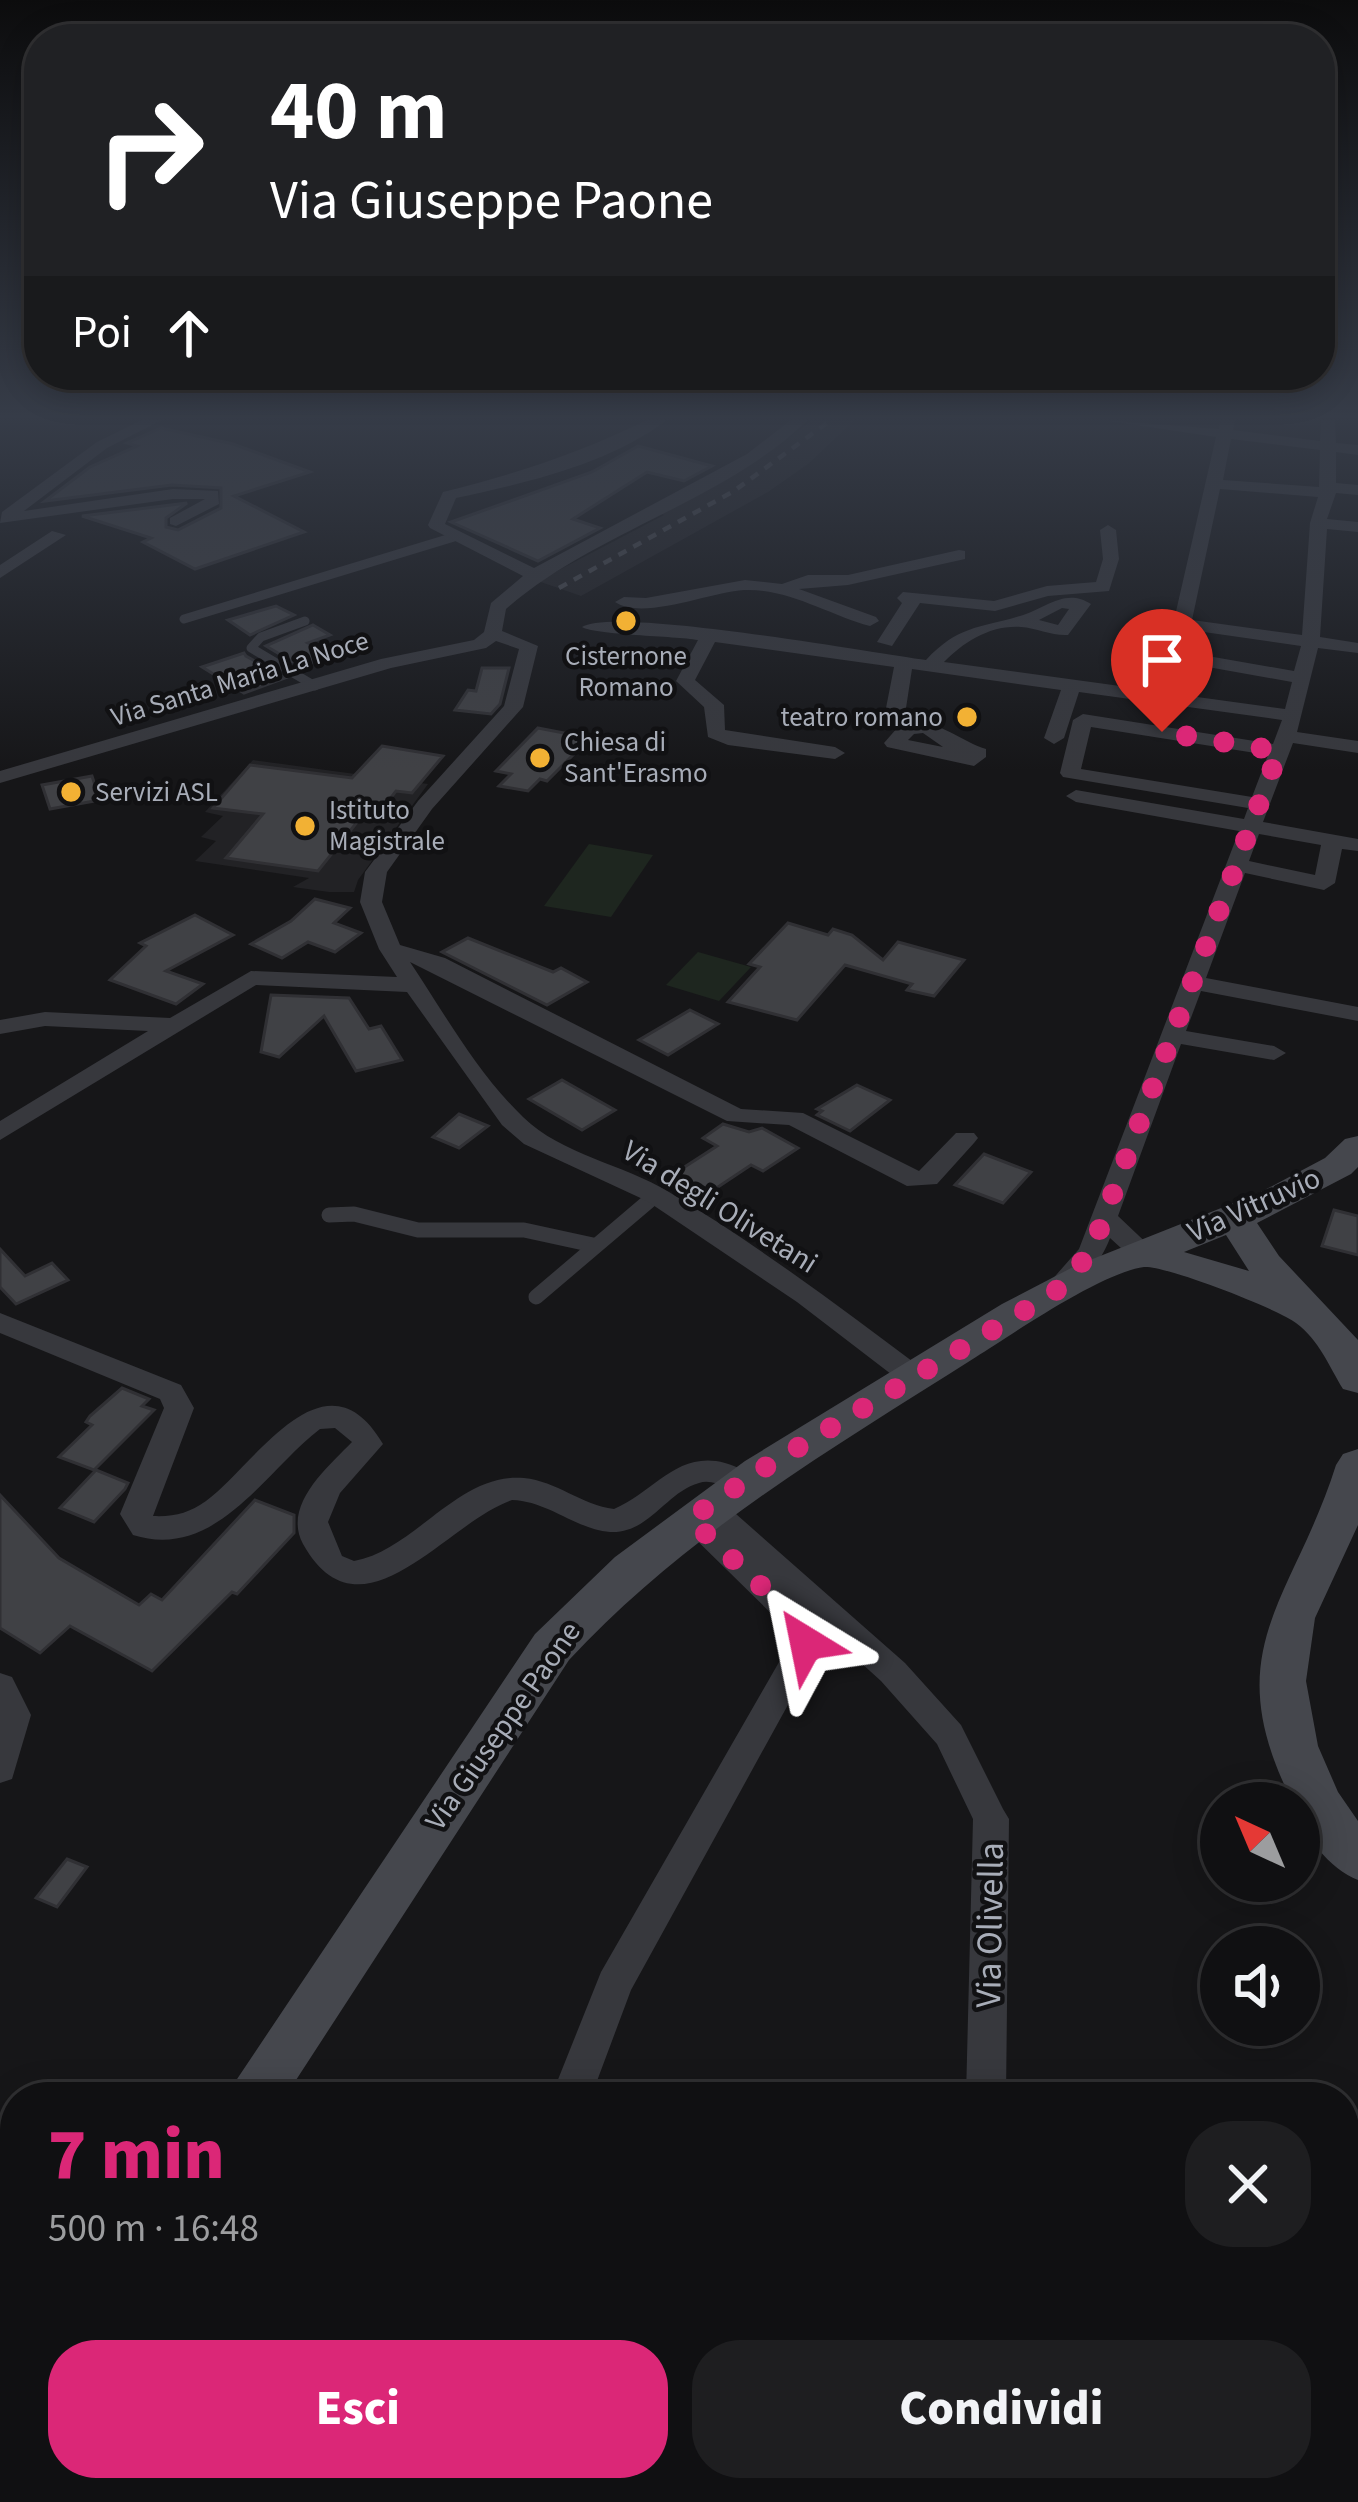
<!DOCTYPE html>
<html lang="it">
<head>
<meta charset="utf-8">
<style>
  body { margin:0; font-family:"Source Sans 3",sans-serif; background:#1e1e20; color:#f1f3f6; height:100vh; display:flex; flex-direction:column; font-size:45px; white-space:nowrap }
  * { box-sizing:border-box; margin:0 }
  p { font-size:39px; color:#9c9d9f }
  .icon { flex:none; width:66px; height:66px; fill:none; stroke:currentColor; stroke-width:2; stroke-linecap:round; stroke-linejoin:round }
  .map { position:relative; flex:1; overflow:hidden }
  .details { position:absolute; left:0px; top:2082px; width:1359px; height:420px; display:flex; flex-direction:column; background:#101012; border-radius:48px 48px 0 0; box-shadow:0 6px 30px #0003,0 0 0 3px #303032 }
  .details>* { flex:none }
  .guide { position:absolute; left:24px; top:24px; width:1311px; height:366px; border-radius:48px; box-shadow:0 6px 30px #0003,0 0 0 3px #303032; background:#202124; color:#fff; overflow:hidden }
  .needle { width:78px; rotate:316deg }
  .controls { position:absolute; left:1200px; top:1782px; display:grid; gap:24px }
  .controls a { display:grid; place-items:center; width:120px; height:120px; border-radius:50%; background:#101012; box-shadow:0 6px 30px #0003,0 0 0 3px #303032; font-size:60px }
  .pin { position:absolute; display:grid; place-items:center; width:102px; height:102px; color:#fff; margin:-123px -51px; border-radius:50% 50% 50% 0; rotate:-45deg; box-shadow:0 0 12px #0007 }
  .pin .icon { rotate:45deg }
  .me { position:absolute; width:132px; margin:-66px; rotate:325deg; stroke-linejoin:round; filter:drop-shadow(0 0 9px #0008) }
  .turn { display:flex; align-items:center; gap:42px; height:252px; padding:0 48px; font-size:54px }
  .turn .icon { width:156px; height:156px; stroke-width:2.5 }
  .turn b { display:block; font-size:84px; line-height:102px }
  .then { display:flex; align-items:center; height:114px; padding:0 48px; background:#0003; gap:24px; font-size:45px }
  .round { display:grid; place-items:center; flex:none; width:126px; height:126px; border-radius:48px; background:#1e1e20 }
  .summary { display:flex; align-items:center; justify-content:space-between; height:204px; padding:0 48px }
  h1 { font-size:72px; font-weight:800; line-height:90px; color:#db2777 }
  .primary-button { display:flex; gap:24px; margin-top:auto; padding:24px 48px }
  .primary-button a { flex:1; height:138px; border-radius:48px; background:#db2777; color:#fff; font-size:48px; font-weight:800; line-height:138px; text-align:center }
  .primary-button a+a { background:#1e1e20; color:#f1f3f6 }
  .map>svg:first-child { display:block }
</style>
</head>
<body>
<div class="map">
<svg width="1358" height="2502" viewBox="0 0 1358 2502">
  <rect width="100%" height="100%" fill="#161618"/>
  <g fill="#222225">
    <polygon points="812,420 855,420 808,464 768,492 581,596 538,581 664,515 658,512 761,458"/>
    <polygon points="253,760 428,784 358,880 354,892 329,892 293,887 309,878 195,861 216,841 201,837 223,816 205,812"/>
  </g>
  <g fill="#1e261f">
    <polygon points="589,844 653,855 611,917 544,906"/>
    <polygon points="698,952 751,967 719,1001 666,985"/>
  </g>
  <g fill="#404145" stroke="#303034" stroke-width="3">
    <polygon points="161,428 233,444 310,472 234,496 304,532 195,569 143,542 151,538 82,516 187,503 166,518 166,527 178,530 221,508 221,488 172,485 45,501 90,467 137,446 127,443"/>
    <polygon points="638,446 712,466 684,481 647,472 573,519 600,528 538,561 451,522 592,472"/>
    <polygon points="276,606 294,615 250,635 228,620"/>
    <polygon points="313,625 330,635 308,643 328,653 303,668 266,646"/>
    <polygon points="244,653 246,656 285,678 244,693 202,667"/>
    <polygon points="482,668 509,668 500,704 491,714 455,710 468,690 476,691"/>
    <polygon points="538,728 590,738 547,781 540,779 528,791 499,786 511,774 496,771"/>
    <polygon points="382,746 443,756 412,793 396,791 379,813 362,816 318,871 226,858 263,814 213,808 250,765 352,778"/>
    <polygon points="92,776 100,800 50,809 42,785"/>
    <polygon points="315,899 350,908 334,923 361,933 335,952 308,942 282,958 251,944 291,921"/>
    <polygon points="195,915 233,935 166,971 203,984 176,1004 110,980 146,946 140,943"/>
    <polygon points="788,923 828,935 833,929 852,935 883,960 898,942 964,960 934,996 907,990 912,984 845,965 797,1020 728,1002 760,967 749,964"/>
    <polygon points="468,938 553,972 561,968 587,982 547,1005 442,952"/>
    <polygon points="271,995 349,998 369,1029 381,1026 402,1060 356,1071 324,1016 279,1057 261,1052"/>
    <polygon points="690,1010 718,1024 668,1055 639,1040"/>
    <polygon points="562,1080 615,1110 582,1130 529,1099"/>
    <polygon points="857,1085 890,1100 850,1131 817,1115 822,1111 817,1109"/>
    <polygon points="459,1114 488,1126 459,1148 433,1137"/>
    <polygon points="723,1124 749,1132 762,1128 798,1148 763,1171 751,1165 703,1197 669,1177 717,1146 703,1138"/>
    <polygon points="984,1154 1031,1172 1003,1203 955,1185"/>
    <polygon points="1334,1210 1358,1216 1358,1255 1322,1246"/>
    <polygon points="0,1249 25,1276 52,1263 68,1280 16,1304 0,1287"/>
    <polygon points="122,1388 149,1399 142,1406 154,1410 94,1470 59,1457 92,1425 86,1422 90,1416"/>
    <polygon points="96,1470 128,1483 125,1489 94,1522 60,1508"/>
    <polygon points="0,1495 59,1558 139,1605 151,1594 162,1600 255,1500 294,1515 294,1533 237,1594 232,1592 152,1671 70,1626 40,1653 0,1628"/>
    <polygon points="67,1859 87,1867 57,1907 36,1898"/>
  </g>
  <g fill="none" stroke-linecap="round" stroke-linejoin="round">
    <g stroke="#37383d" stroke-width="9">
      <polyline points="184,619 454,537"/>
      <polyline points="305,621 261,637 251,648 315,686"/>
    </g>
    <g stroke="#37383d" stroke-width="15">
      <polyline points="329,1215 354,1214 418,1230 524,1230 593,1245"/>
      <polyline points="536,1297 656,1195"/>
    </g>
    <g fill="#37383d" fill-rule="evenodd">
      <polygon points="142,420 162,420 107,448 24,511 173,489 218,491 219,504 176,526 170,524 170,518 205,499 173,499 0,523 2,512 97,442"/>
      <path d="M647,420H667C609,464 526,483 456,498L445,524L534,568L747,454L791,420H808C722,503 595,531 506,609L502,631L538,646L523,707L432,809L387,872L382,902L400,945L445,958L741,1109L803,1113L919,1171L956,1133H974L978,1138L974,1143L937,1184L907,1186L789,1125L727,1121L410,962C444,1013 478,1074 523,1117C562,1155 623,1164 669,1192C758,1245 841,1308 924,1370L928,1377L924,1384H904L797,1302L647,1201L524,1144L502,1125L407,992L256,985L0,1140V1121L148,1031L45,1026L0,1034V1020L45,1012L170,1018L251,971L397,977L379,949L360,902L365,872L418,801L504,706L519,649L496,641L486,648L391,668L0,783V771L381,659L474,640L484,632L491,603L523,576L430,528L428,525L443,492C516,474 580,453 647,420Z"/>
      <path d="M1102,420L1219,429L1220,420H1235L1233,430L1320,441L1321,420H1335L1336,443L1358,445V455L1336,452V483L1358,485V495L1336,493L1327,519L1358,522V532L1327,529L1320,637L1358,643V653L1318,648L1297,732L1358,741V753L1293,743L1263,822L1358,839V851L1342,849L1335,883L1324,890L1245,873L1206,978L1358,1007V1021L1201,991L1186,1031L1274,1046L1286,1053L1274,1060L1181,1044L1118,1216L1157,1253L1153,1259H1133L1110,1238C1102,1260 1079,1293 1056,1300L1042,1291L1079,1249L1239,831L1076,802L1066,796L1076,790L1244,819L1248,808L1063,777L1060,773L1073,720L1083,714L1273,744L1282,720L1079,692L1064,738L1054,744L1044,738L1061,690L912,669L906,708L914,722C939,721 961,741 986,749V757L974,766L887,747L884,743L898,727L886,708L894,667L715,642L695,680L724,705L725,730L835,747L845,753L835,759L728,745L708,737L704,707L676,681L698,640C675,636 595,635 582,627C613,606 872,653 926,660C959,625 978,629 1020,616C1045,609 1065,587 1091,604L1068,635C1052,636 1037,628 1021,627C990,625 964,642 944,662L1120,686L1148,679L1166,655L1216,437ZM1231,439L1320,450L1319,487L1223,480ZM1220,489L1318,497L1310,523L1302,635L1192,620ZM1062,608L1069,609L1058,625L1039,620ZM1190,630L1301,646L1294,671L1185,652ZM1180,662L1292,682L1285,709L1146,690L1161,687ZM1091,727L1268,755L1252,797L1081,769ZM923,733L943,747L908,740L914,734ZM1259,834L1321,845L1315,875L1249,861Z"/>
      <polygon points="1108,525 1116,530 1119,559 1109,591 1048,596 995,611 920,603 892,646 877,642 902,603 897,598 903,592 994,601 1047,586 1096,582 1103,559 1100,530"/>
      <polygon points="52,531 66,535 0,578 0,565"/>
      <path d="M959,550L965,551V559L848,585L799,589L876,617L879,621L870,626C829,615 788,588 744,590C710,592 643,621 615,602L624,597L646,598L745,580L782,584L808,575H848Z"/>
      <path d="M0,1313L181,1385L194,1408L153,1516C174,1517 189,1513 206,1501C255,1465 325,1345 383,1444L340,1493L328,1522L342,1556L354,1561C415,1550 458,1472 524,1478C556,1481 582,1505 614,1509C653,1493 677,1450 725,1463C738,1467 750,1472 757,1483L753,1491C733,1497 718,1477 699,1483C666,1492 649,1534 610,1532C575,1529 548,1501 512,1500C445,1523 361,1647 303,1544C282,1505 328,1467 352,1442L335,1428L320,1429C264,1472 216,1561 133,1535L120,1514L164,1408L160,1399L0,1333Z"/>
      <polygon points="708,1496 719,1499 905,1663 961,1725 1003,1809 1009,1819 1006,2097 966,2097 973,1819 937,1744 881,1681 817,1623 822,1643 631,1990 591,2097 551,2097 601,1972 790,1643 784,1626 675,1519 679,1511 694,1509 697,1499"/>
      <polygon points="0,1673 12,1677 31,1715 12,1779 0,1783"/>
      <polygon points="952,2487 996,2487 997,2502 951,2502"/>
    </g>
    <g fill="#45474d" fill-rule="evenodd">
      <path d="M1358,1136V1167L1351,1174L1257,1223L1279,1256L1358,1340V1393L1343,1389C1329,1366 1319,1340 1296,1323C1278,1309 1165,1265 1144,1267C1101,1273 1014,1333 976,1357C831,1449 686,1534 569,1660L285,2097H225L535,1634L615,1557L745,1461L1002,1304L1075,1266L1259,1193L1325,1158L1345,1139ZM1226,1235L1249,1271L1184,1252Z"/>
      <path d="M1358,1449V1525L1315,1618L1306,1681L1318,1746L1338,1792L1358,1821V1880C1331,1870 1299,1833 1299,1803H1293C1215,1649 1292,1604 1336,1465L1343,1454Z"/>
      <polygon points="15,2392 15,2466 0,2472 0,2398"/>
    </g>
    <g fill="#53555c" fill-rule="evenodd">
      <polygon points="1358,2177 1358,2252 1344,2257 1344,2183"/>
      <polygon points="1093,2487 1169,2487 1163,2502 1087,2502"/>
    </g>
    <polyline stroke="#4a4c52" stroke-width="4.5" stroke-dasharray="9 8" stroke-linecap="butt" points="559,588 734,491 831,420"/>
  </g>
  <linearGradient id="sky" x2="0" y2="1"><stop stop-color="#0c0c0d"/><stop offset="0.54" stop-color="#363c48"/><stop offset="1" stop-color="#363c48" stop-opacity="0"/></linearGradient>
  <rect width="1358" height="771" fill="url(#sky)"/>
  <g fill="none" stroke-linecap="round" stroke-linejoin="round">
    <polyline stroke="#db2777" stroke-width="21" stroke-dasharray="0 37.8" points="806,1643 803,1627 794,1617 690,1519 759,1471 1055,1292 1091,1252 1279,751 1162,732"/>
  </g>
  <g fill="#f2b134" stroke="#111113" stroke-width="4.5">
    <circle cx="626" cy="621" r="12"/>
    <circle cx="967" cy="717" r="12"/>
    <circle cx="540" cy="758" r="12"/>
    <circle cx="71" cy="792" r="12"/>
    <circle cx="305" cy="826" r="12"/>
  </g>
  <g text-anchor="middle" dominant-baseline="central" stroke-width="9" stroke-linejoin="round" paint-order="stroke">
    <g font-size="27" fill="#a8adb8" stroke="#111113" text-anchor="start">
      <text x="626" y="656" text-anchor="middle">Cisternone<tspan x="626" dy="31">Romano</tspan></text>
      <text x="943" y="717" text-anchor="end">teatro romano</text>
      <text x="564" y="742">Chiesa di<tspan x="564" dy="31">Sant'Erasmo</tspan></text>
      <text x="95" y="792">Servizi ASL</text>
      <text x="329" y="810">Istituto<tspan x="329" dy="31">Magistrale</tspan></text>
    </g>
    <g font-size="27" fill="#a8adb8" stroke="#111113">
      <text transform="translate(240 679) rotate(-17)">Via Santa Maria La Noce</text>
    </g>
    <g font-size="30" fill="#a8adb8" stroke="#111113">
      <text transform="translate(1254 1205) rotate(-24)">Via Vitruvio</text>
      <text transform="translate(720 1207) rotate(32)">Via degli Olivetani</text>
      <text transform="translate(503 1726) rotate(-55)">Via Giuseppe Paone</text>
    </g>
    <g font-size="36" fill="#a8adb8" stroke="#111113">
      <text transform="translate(990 1925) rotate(-89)">Via Olivella</text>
    </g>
  </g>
</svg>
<div class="controls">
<a><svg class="needle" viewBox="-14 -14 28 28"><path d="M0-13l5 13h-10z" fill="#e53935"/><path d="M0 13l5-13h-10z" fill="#9c9d9f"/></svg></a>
<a><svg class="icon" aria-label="sound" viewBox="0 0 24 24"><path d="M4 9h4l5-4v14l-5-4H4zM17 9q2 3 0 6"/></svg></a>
</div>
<div class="pin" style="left:1162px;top:732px;background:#d93025"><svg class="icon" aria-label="arrive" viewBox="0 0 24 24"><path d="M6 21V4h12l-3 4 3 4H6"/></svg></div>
<svg class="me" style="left:806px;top:1643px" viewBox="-20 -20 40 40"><path d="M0-17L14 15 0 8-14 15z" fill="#db2777" stroke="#fff" stroke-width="4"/></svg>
<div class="guide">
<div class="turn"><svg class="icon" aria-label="right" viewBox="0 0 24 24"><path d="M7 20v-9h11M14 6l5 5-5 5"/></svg><div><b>40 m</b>Via Giuseppe Paone</div></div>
<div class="then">Poi<svg class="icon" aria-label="ahead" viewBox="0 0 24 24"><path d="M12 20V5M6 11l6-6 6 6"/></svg></div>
</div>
<section class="details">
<div class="summary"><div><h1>7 min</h1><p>500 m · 16:48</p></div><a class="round"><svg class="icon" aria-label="close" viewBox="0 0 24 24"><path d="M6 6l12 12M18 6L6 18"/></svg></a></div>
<div class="primary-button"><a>Esci</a><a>Condividi</a></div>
</section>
</div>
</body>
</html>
